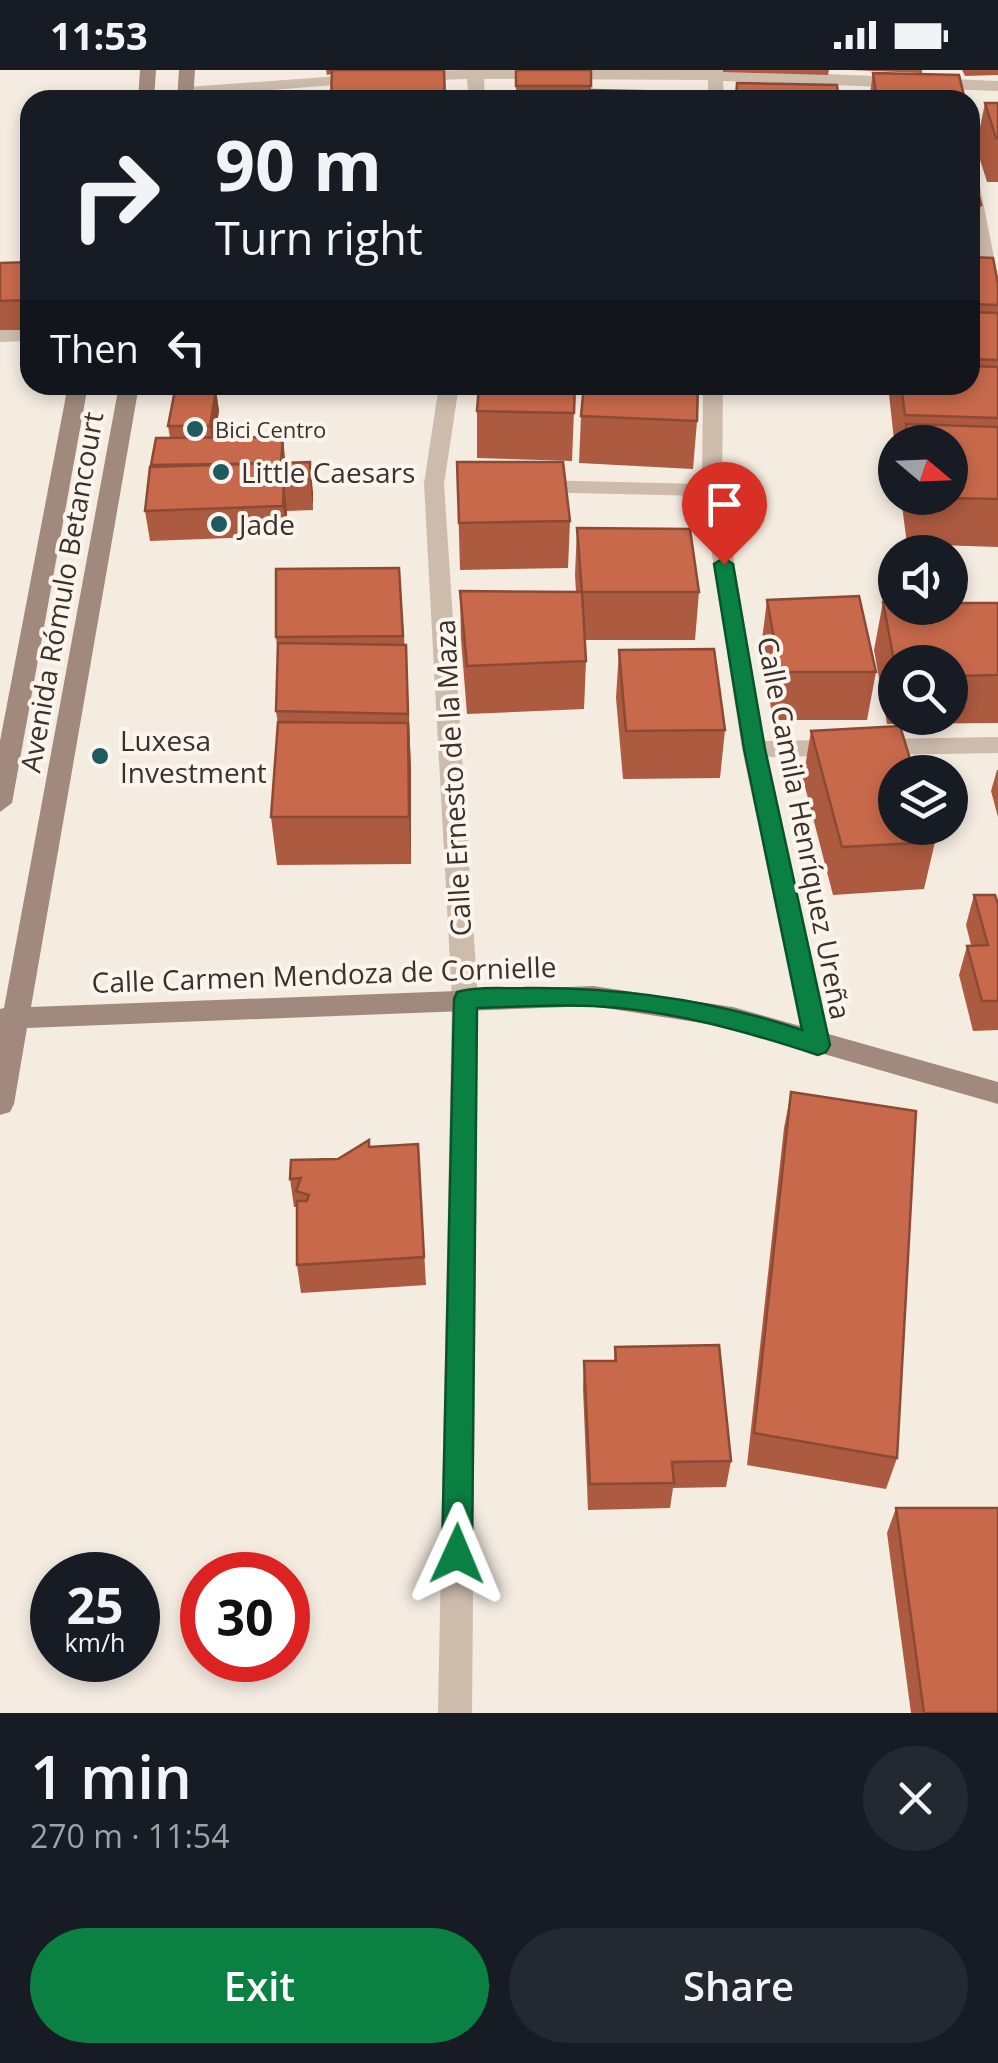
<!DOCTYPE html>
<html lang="en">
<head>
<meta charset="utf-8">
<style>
  body { margin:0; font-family:"Open Sans",sans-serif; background:#242831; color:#f1f3f6; height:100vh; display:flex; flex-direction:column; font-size:38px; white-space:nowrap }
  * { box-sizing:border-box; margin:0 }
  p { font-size:32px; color:#9ea1a6 }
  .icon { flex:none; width:55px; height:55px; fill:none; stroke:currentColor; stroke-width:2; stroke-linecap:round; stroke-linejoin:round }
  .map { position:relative; height:1643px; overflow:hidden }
  .panel { display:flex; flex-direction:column; background:#171b24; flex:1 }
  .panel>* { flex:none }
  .hud { position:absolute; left:20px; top:20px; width:960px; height:305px; border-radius:30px; box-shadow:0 5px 15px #0003; background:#171b24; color:#f1f3f6; overflow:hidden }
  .needle { width:65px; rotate:109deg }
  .buttons { position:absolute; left:878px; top:355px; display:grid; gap:20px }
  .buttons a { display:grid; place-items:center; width:90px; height:90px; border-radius:50%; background:#171b24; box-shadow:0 5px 15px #0003; font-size:50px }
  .speed { position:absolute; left:30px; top:1482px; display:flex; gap:20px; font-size:50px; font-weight:700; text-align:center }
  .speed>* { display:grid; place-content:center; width:130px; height:130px; border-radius:50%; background:#171b24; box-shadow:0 5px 15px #0003; line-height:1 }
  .speed small { font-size:25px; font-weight:400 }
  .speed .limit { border:15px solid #d22; background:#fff; color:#111 }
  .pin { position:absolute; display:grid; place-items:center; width:85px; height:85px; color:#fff; margin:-102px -42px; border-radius:50% 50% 50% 0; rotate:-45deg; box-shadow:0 0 10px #0007 }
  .pin .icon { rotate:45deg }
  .me { position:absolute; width:110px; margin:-55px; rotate:1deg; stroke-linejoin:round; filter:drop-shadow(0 0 8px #0008) }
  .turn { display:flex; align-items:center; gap:35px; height:210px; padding:0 30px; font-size:45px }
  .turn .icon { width:130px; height:130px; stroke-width:2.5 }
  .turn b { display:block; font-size:70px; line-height:85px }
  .then { display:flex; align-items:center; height:95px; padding:0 30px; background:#0003; gap:20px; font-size:38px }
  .round { display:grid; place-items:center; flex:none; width:105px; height:105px; border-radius:52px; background:#242831 }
  .head { display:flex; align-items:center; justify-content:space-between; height:170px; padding:0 30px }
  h1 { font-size:60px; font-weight:600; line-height:75px }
  .button { display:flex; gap:20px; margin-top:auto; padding:20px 30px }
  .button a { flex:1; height:115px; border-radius:60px; background:#0b8043; color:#fff; font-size:40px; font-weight:600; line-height:115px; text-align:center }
  .button a+a { background:#242831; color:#f1f3f6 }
  .status { display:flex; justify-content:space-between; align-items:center; height:70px; padding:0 50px; background:#171b24; direction:ltr }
  .status svg { height:28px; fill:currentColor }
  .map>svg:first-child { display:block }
</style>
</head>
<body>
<div class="status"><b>11:53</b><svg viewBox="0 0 49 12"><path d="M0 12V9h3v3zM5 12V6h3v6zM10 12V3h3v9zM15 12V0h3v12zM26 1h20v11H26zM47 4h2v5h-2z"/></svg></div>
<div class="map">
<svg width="998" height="1643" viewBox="0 0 998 1643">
  <rect width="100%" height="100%" fill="#f4ebe1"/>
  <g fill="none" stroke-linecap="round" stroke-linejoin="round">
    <g fill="#cdbbac" fill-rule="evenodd">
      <polygon points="466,0 723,0 998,11 998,21 723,11 724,30 708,30 708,10 484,9 485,30 469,30 467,9 411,11 403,6 411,1"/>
      <polygon points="366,4 371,6 371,12 187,27 179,22 187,17"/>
      <polygon points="970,101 978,106 998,208 998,262 989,256 970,152"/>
      <polygon points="30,259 30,271 0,272 0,260"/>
      <polygon points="439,315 459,315 444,414 478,929 472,1643 438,1643 452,929 424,414"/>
      <polygon points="703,315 723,315 722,420 764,671 998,667 998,683 767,687 831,975 827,983 818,986 809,983 805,975 742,679 703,426 532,422 522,416 532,410 702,414"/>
    </g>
    <g fill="#a18a7d" fill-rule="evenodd">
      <polygon points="140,0 156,0 154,30 138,30"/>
      <polygon points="179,0 195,0 193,30 177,30"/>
      <polygon points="68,315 88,315 12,733 0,742 0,671"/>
      <polygon points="119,315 139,315 31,937 593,916 733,937 998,1012 998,1034 733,958 593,936 27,958 14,1034 10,1042 0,1045 0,939 4,938"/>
    </g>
  </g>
  <g fill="#ac5a40" fill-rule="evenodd">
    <polygon points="326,0 444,0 445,30 331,30 332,4 327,5"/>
    <polygon points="516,0 591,0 591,20 682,30 516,30"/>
    <polygon points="723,0 829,0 828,5 723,2"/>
    <polygon points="850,0 922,0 922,3"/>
    <polygon points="962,0 998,0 998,5 965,6"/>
    <polygon points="873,3 965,30 869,30"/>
    <polygon points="985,33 998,33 998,112 987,112 976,77"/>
    <polygon points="970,67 973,84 972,93 981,135 972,180 970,180"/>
    <polygon points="970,187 998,214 998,477 907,474 901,428 950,428 950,372 895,372 895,379 888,315 970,315"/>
    <polygon points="30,192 30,260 0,260 0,193"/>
    <polygon points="173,315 233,315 233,320 216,320 219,341 214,368 285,388 285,393 310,392 313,440 287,441 286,466 150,471 145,441 151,395 170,368 168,356 174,321"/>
    <polygon points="575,315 572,391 477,388 477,341"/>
    <polygon points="581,346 697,351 693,399 579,393"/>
    <polygon points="457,392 570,451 568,498 460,500"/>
    <polygon points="577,458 699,522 695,570 585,570 586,591 584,639 467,644 461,569 460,521 576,522 575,505"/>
    <polygon points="399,498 408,623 411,701 411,794 277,795 271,747 278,654 276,641 278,585 276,567"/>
    <polygon points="767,530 876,602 867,650 773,650 761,578"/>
    <path d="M883,532L998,533V653L887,654L874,580ZM895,592H950V648H895Z"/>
    <polygon points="619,580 725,660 720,708 623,709 616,628"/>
    <polygon points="811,661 935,772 924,819 833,825 803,709"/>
    <polygon points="997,700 998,700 998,747 991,721"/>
    <polygon points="974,825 998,834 998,960 973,961 959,905 967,876 971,875 966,855"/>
    <polygon points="791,1022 897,1388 886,1419 747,1395 784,1058"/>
    <polygon points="418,1074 426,1215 301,1223 297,1195 297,1137 294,1137 290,1109 369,1077"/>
    <polygon points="615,1277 731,1391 726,1417 673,1418 670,1438 588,1440 583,1318 584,1291 614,1291"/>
    <polygon points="896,1438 998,1643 911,1643 887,1463"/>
  </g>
  <g fill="#8c4a34">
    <polygon points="216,320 219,341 213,377 210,356"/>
    <polygon points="283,367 285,388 283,414 281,393"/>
    <polygon points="310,392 313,422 313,440 310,410"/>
    <polygon points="284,411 287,441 286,466 283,436"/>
    <polygon points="406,575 411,701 411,794 409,747 408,653"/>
  </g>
  <g fill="#c8694b" stroke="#8c4a34" stroke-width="2.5">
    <polygon points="332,0 444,0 445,28 331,30"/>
    <rect x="516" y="0" width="75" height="16"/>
    <polygon points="873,3 959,5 965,30 877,30"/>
    <polygon points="737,13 837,15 839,30 736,30"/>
    <polygon points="590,20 682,22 682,30 589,30"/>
    <polygon points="985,33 998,33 998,68 996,68"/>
    <polygon points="970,92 971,92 981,135 970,135"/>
    <polygon points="970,187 993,188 998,214 998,235 970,234"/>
    <polygon points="30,192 30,230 0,231 0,193"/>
    <polygon points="970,242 998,243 998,290 970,289"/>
    <polygon points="970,296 998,297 998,348 905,345 901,315 970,315"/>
    <polygon points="479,315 575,315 574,343 477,341"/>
    <polygon points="584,315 698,315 697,351 581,346"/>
    <polygon points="175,320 216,320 210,356 168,356"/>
    <polygon points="906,354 998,357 998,429 948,428 950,428 950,372 909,372"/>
    <polygon points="283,367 281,393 151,395 156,368"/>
    <polygon points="310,392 310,410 284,411 283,436 145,441 150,397"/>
    <polygon points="457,392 563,392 570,451 459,453"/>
    <polygon points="577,458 690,459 699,522 582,522"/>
    <polygon points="399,498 403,566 276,567 276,499"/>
    <polygon points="460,521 582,522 586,591 467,596"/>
    <polygon points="859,526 876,602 780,602 767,530"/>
    <polygon points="883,532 895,532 895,538 950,538 950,533 998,533 998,605 950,606 950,592 895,592 895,596"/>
    <polygon points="278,573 406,575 408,644 276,641"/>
    <polygon points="714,579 725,660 626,661 619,580"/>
    <polygon points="278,652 408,653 409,747 271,747"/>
    <polygon points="900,656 914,702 895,702 895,758 931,758 935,772 842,777 811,661"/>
    <polygon points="974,825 995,825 998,834 998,931 982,931 967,876 988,875"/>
    <polygon points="791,1022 916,1041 897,1388 754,1363"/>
    <polygon points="369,1070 369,1077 418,1074 424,1187 297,1195 297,1131 307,1131 309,1125 296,1121 301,1108 290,1109 291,1090 338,1089"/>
    <polygon points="719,1275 731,1391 672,1392 674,1413 590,1414 584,1291 616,1291 615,1277"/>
    <polygon points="896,1438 998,1438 998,1643 924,1643"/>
  </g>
  <path fill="#0b8043" stroke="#07532c" stroke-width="2.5" d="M724,488L733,494L765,679L830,975L826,982L818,985C745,961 671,940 593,936C555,934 516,937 477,938L472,1484L468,1494L457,1499L447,1494L442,1484L454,929L457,922C478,916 505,919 527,918C622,917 712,930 802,960L744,679L714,494Z"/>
  <g fill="#1f5a5e" stroke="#fbf5ee" stroke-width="4">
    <circle cx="195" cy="359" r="10"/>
    <circle cx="221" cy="402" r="10"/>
    <circle cx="219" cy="454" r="10"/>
    <circle cx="100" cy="686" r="10"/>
  </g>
  <g text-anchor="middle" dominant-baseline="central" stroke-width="8" stroke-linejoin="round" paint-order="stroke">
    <g font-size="22" fill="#3b302b" stroke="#fbf5ee" text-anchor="start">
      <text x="215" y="359">Bici Centro</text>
    </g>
    <g font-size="28" fill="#3b302b" stroke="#fbf5ee" text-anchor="start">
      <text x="241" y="402">Little Caesars</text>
      <text x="239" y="454">Jade</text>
      <text x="120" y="670">Luxesa<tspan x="120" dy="32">Investment</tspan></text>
    </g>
    <g font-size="28" fill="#3b302b" stroke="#fbf5ee">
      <text transform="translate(61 522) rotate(-80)">Avenida Rómulo Betancourt</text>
      <text transform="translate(452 708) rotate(-93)">Calle Ernesto de la Maza</text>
      <text transform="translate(805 758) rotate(79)">Calle Camila Henríquez Ureña</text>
      <text transform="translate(324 904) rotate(-2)">Calle Carmen Mendoza de Cornielle</text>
    </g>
  </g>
</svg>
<div class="buttons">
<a><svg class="needle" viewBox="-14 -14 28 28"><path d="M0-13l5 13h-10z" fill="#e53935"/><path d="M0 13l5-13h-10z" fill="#9ea1a6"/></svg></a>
<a><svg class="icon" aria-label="sound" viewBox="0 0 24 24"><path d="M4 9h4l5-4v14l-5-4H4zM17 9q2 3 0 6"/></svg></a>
<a><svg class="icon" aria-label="search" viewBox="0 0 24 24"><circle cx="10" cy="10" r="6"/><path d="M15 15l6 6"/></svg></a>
<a><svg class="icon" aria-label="layers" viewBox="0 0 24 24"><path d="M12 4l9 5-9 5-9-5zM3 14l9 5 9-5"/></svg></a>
</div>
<div class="speed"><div>25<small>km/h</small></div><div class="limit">30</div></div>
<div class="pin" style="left:724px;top:494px;background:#d93025"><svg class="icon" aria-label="arrive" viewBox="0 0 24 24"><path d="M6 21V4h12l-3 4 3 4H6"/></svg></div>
<svg class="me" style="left:457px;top:1484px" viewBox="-20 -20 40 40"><path d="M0-17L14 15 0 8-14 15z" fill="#0b8043" stroke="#fff" stroke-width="4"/></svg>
<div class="hud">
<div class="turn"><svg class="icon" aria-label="right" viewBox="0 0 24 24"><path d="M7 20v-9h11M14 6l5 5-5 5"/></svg><div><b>90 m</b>Turn right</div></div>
<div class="then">Then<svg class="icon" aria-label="left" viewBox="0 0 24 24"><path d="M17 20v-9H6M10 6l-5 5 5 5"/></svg></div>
</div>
</div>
<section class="panel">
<div class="head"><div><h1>1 min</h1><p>270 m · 11:54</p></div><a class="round"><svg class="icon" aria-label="close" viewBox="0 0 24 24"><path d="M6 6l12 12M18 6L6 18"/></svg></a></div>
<div class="button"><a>Exit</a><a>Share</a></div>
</section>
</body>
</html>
